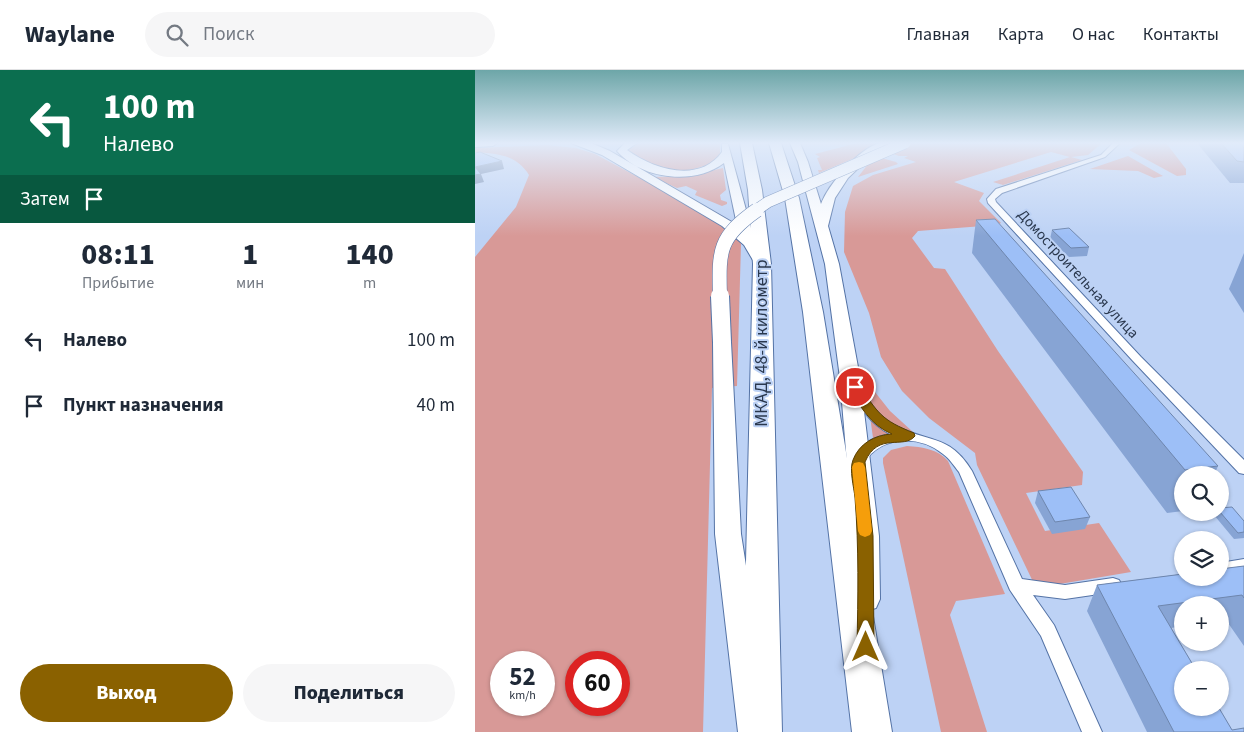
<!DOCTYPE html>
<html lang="ru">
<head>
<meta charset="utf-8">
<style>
  body { margin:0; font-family:"Source Sans 3",sans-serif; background:#f6f6f7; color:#1f2937; height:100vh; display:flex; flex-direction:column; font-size:19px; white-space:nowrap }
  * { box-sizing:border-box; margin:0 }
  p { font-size:16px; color:#747a83 }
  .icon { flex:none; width:28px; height:28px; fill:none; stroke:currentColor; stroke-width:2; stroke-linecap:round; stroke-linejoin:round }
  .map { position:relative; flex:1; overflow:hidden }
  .drawer { display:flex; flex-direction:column; background:#fff; width:475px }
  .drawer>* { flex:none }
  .guide { background:#0b6e4f; color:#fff; overflow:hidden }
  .tools { position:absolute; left:699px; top:396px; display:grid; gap:10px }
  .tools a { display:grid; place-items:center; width:55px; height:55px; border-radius:50%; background:#fff; box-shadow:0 1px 4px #0004; font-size:25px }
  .speed { position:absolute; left:15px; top:581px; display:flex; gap:10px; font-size:25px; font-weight:700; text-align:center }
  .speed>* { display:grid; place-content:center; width:65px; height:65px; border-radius:50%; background:#fff; box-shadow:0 1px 4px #0004; line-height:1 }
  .speed small { font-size:12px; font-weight:400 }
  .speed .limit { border:8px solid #d22; background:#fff; color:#111 }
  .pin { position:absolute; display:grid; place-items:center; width:42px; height:42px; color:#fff; margin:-21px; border:2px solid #fff; border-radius:50%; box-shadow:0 1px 5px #0007 }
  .me { position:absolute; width:55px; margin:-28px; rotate:0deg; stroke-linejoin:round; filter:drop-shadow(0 0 4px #0008) }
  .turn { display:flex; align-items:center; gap:18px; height:105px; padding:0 20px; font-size:22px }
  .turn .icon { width:65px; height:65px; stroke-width:2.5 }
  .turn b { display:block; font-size:35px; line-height:42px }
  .then { display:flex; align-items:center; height:48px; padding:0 20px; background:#0003; gap:10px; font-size:19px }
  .eta { display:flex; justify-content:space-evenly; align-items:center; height:85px; text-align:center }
  .eta b { font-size:30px; font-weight:800; line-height:35px }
  .action { display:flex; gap:10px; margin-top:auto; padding:10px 20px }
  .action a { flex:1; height:58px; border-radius:30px; background:#8a6100; color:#fff; font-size:20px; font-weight:800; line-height:58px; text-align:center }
  .action a+a { background:#f6f6f7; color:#1f2937 }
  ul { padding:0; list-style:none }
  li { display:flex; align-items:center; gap:15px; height:65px; padding:0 20px }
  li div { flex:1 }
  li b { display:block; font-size:19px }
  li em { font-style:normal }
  header { display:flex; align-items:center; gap:30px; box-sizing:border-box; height:70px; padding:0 25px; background:#fff; border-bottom:1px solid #e0e1e3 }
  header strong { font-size:24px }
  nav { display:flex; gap:28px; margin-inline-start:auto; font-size:18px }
  .search { width:350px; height:45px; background:#f6f6f7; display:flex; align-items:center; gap:12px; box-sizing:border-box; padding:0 18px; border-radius:28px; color:#747a83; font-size:19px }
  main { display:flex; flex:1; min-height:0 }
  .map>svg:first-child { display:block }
</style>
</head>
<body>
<header>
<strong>Waylane</strong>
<div class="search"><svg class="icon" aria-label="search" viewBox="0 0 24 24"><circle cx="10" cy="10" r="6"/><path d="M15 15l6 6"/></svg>Поиск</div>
<nav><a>Главная</a><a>Карта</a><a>О нас</a><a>Контакты</a></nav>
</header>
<main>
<section class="drawer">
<div class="guide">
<div class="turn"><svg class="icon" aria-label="left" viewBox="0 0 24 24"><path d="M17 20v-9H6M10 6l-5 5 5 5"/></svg><div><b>100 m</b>Налево</div></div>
<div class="then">Затем<svg class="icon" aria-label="arrive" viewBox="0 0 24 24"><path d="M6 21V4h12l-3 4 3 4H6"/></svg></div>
</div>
<div class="eta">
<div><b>08:11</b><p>Прибытие</p></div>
<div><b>1</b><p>мин</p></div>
<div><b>140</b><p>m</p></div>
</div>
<ul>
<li><svg class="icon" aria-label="left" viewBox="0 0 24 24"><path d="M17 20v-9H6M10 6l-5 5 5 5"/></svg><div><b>Налево</b></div><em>100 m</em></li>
<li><svg class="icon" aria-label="arrive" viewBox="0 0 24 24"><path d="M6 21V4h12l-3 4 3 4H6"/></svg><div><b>Пункт назначения</b></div><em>40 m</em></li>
</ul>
<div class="action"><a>Выход</a><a>Поделиться</a></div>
</section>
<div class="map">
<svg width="769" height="662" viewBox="0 0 769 662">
  <rect width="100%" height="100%" fill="#bdd2f5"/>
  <g fill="#d89997" fill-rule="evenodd">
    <path d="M165,73H245V88C228,99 205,104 185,98C174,95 164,87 154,81V79Z"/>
    <polygon points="382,73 408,73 394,82 344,103 343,100 347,100 342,88 345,87 340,84"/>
    <polygon points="434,73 627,73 613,85 596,87 607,90 528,115 518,112 595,87 576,82 479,112 509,123 504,131 526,153 521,155 443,161 437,168 459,198 470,199 523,281 608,402 607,415 551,423 570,461 624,453 656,502 561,518 502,395 500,383 454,348 427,321 406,287 394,243 369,182 370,142 378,116 398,105 441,92 429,88 433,86 424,86 413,82"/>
    <polygon points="666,73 691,73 711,99 711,105 702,106 654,80"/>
    <path d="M72,75L101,78L120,84L176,114L239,141L253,149L248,155L262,163L266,174L262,316L237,318L228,662H0V187L41,137L54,105C41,84 22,84 0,82V78ZM26,592H69V635H26ZM101,592H144V635H101Z"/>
    <polygon points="653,86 688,106 679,108 663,101 615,99"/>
    <polygon points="403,87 421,92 423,94 383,107 397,89"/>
    <polygon points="248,98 251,120 245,125 246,130 252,132 252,134 247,136 220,125 222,121 211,116 202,118 178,107 214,106"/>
    <polygon points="393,315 396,317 415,341 438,362 398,368 391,317"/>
    <path d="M432,376C447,377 463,379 473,391L530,524L481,531L475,545L512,662H466L408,393V388L416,380Z"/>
  </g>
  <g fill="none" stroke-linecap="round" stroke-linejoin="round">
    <g stroke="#5473a6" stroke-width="2">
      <g id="street">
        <polygon points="638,73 645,73 630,87 527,123 520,129 521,132 666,287 769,390 769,404 764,403 658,291 513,133 512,129 521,119 626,85"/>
        <path d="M379,313L383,314C393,330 402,346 419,355C452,373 474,363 497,401L547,509L590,515L638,508L644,510L647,515L644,520L638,522L590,529L558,525L579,555L627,662H607L566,566L535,520L484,402C479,396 475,389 468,384C444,364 405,366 389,393H379L377,390C386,374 397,367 415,364C395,354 384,336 373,317Z"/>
        <polygon points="769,489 769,503 745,507 745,493"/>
      </g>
    </g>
    <g stroke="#5473a6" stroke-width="2">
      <g id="primary">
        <polygon points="0,73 22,73 18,76 0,77"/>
        <path d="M96,73H116L135,81L262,155L249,93C219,116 166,109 142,81L150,73H162L152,80C178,99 224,114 247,82V74H253L279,169L289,182L294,194L292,197H282L269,175L247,156L127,85Z"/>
        <path d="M315,73H325L333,92L346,134C353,115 384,78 405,73C408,73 413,73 416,73L393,89L373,108L360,128L353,156L364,194L385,308L404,466L405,529L401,538L391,541L381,538L377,529L378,466L365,308L350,194L323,92Z"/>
        <polygon points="247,267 253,268 256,272 266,464 297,662 263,662 240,464 238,272 241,268"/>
      </g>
    </g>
    <g stroke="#5473a6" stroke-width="2">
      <g id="highway">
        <polygon points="265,73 277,73 287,120 296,194 307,662 267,662 278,194 273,120"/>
        <polygon points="294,73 306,73 324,128 348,242 417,662 377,662 328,242 310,128"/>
      </g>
    </g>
    <use href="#street" fill="#fff" fill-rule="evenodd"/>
    <use href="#primary" fill="#fff" fill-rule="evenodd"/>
    <use href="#highway" fill="#fff" fill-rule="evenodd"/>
    <g stroke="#5473a6" stroke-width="12" stroke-linecap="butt">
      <polyline id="primary-bridge-far2" points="280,141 293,132 430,73"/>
    </g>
    <g stroke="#5473a6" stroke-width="15" stroke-linecap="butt">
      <path id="primary-bridge-far1" d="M245,228C244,182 242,168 282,140"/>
    </g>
    <g stroke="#5473a6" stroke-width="20" stroke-linecap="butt">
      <polyline id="primary-bridge" points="245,226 247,272"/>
    </g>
    <use href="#primary-bridge-far2" stroke="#fff" stroke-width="11"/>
    <use href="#primary-bridge-far1" stroke="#fff" stroke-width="14"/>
    <use href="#primary-bridge" stroke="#fff" stroke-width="18"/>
  </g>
  <g fill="#87a4d4">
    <polygon points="722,73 769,73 769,113 755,113"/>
    <polygon points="501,150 743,396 739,405 708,405 708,441 692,443 497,183"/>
    <polygon points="577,160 614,177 612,186 594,187 575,169"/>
    <polygon points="769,183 769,243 754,219"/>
    <polygon points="563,421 615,447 610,459 577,464 560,433"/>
    <polygon points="745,438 769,451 769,468 759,469 739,445 740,442 745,442"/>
    <polygon points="769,496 769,576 751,550 745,551 745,535 708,535 708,556 696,558 757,660 769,662 672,662 612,541 622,515"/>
  </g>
  <polygon fill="#6e86ad" points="27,91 29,99 6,104 9,112 0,114 0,97"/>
  <g fill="#9dbff7" stroke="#6e86ad">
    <polygon points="746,73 769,73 769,92 762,91"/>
    <polygon points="5,82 27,91 0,97 6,104 0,105 0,83"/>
    <polygon points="520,149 743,396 710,400 501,150"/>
    <polygon points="594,158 614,177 596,178 577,160"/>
    <polygon points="596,417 615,447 580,452 563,421"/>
    <polygon points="757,437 769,451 769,462 763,463 745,442 745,438"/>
    <polygon points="769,496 769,528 767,525 683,536 721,600 708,600 708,638 744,638 757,660 769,658 769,662 699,662 622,515 708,504 708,508 745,508 745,499"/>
  </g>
  <linearGradient id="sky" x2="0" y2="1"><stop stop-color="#6da6a8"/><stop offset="0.44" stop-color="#e1ebfa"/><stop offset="1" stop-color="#e1ebfa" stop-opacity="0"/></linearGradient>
  <rect width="769" height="166" fill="url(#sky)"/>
  <path fill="#8a6100" stroke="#5a3f00" d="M380,314L384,315C403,343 406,350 439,363L440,366C429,380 403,361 390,392L398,466L399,577L397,583L391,585L385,583L382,577C383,527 384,478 380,428C379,417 374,400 378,390C384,374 399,365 417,364C395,355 385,336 374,317Z"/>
  <polygon fill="#f59e0b" points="384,392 388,393 390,397 397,461 395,465 390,467 385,465 383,461 377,397 379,393"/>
  <g text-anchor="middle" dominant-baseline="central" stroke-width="4" stroke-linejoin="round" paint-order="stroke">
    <g font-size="15" fill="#2a384e" stroke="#bdd2f5">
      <text transform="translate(603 204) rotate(47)">Домостроительная улица</text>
    </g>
    <g font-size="18" fill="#2a384e" stroke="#bdd2f5">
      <text transform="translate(286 273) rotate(-90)">МКАД, 48-й километр</text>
    </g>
  </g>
</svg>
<div class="tools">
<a><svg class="icon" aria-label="search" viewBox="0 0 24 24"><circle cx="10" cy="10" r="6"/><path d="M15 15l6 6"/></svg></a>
<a><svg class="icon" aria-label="layers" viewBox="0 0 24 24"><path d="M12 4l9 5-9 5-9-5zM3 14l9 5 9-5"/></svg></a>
<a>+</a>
<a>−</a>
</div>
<div class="speed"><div>52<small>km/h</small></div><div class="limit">60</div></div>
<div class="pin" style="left:380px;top:317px;background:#d93025"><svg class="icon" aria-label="arrive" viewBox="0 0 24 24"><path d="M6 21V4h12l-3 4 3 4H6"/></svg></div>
<svg class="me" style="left:391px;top:577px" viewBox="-20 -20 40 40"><path d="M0-17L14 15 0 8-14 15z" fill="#8a6100" stroke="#fff" stroke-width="4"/></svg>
</div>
</main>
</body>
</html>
